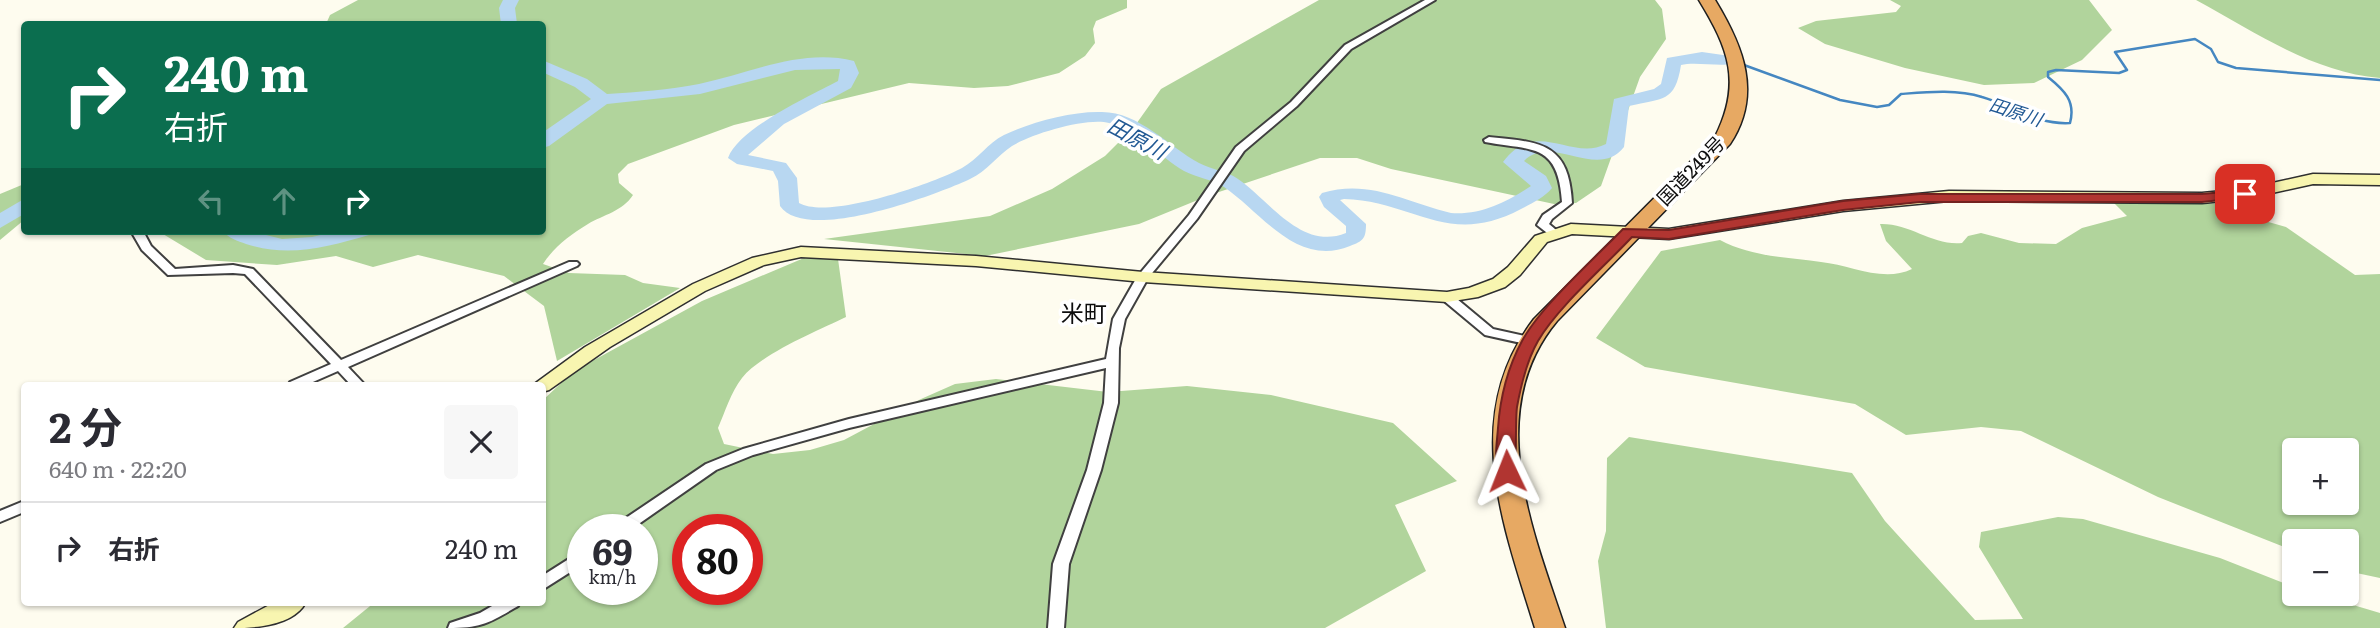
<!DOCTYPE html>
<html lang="ja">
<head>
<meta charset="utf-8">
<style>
  body { margin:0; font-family:Literata,"Noto Sans JP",serif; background:#f7f7f7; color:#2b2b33; height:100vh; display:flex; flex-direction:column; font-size:26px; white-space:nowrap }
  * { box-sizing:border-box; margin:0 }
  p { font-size:23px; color:#7c7c81 }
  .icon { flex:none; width:38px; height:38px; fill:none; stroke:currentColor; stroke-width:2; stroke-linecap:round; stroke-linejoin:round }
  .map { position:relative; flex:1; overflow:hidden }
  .sheet { position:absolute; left:21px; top:382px; width:525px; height:224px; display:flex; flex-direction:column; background:#fff; border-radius:7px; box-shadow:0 2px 5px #0004 }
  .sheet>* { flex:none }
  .top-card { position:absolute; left:21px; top:21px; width:525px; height:214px; border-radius:7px; box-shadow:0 2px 5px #0004; background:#0b6e4f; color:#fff; overflow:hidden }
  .fabs { position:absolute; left:2282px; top:438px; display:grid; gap:14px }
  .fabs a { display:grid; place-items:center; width:77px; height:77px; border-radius:7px; background:#fff; box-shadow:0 2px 5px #0004; font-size:35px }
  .speed { position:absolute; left:567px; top:514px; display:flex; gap:14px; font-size:35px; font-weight:700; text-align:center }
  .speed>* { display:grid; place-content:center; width:91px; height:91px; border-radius:50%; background:#fff; box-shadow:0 2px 5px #0004; line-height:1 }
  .speed small { font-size:18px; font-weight:400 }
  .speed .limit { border:10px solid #d22; background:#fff; color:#111 }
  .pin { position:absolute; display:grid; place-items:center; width:60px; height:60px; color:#fff; margin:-30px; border-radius:14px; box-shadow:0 4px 10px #0006 }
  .me { position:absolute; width:77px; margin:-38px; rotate:358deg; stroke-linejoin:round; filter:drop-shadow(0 0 5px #0008) }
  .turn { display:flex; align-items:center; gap:24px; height:147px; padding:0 28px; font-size:32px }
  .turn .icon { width:91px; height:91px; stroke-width:2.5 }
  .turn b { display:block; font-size:49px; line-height:60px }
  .lanes { display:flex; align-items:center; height:66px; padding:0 28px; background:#0003; justify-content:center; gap:35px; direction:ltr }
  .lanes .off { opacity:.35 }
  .round { display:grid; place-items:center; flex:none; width:74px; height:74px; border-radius:7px; background:#f7f7f7 }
  .summary { display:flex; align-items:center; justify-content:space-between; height:119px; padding:0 28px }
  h1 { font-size:42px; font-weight:700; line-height:52px }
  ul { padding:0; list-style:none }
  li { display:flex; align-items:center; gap:21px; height:91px; padding:0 28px; border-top:2px solid #e1e1e2 }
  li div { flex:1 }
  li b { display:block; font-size:26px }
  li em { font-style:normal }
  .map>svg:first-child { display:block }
</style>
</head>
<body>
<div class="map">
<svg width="2380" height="628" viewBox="0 0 2380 628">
  <rect width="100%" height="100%" fill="#fefcef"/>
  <g fill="#b1d49c" fill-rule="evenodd">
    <path d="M358,0H1127V8L1096,21L1093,29L1095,43L1085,56L1059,73L1008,86L974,88L909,83L734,125L628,164L618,174L619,183L633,195C623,211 603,215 588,224C570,235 554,247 543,264L569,273L625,275L643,283L680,288L557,361L544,306L504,276L418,255L373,267L336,256L277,265L206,260L158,231H542V24H326L330,15Z"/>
    <polygon points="1319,0 1655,0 1662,9 1666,39 1640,77 1601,186 1576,203 1554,204 1391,169 1357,158 1320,158 1210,195 1139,224 985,256 824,239 990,216 1052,189 1105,156 1134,127 1161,89"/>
    <polygon points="1890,0 2089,0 2112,30 2082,60 2034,83 1984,85 1905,68 1825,44 1798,28 1816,21 1896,12 1901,6"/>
    <path d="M2196,0H2380V78C2312,72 2255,32 2196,0Z"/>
    <polygon points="24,184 24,220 0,240 0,194"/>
    <path d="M2113,202L2230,204L2248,220L2265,221L2286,227L2355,275L2380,274V578L2347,571V541H2294V551L2158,497L2021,431L1981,427L1906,435L1855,404L1645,367L1596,338L1661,251L1720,240C1752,257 1786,257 1821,262C1851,265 1883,283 1912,269L1886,241L1880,224C1910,223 1933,246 1962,243L1968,236L1981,233L2019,243L2056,244L2082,228L2127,216ZM2294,450H2347V502H2294Z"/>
    <path d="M804,258L838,259L846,317C817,331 761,354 742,378C731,392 725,412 718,428L724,444L773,454L810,450L844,440L921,399L955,384L996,379L1108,392L1187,386L1271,395L1393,423L1457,481L1395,505L1426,571L1325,628H343L375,602H542L543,400L574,371L702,301ZM583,530H642V590H583ZM688,530H747V590H688Z"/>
    <polygon points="1629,437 1852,473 1885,521 1975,620 2023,619 1979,547 1981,532 2058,517 2083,519 2220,558 2294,587 2294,593 2313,593 2380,613 2380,628 1606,628 1598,561 1606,531 1607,458"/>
  </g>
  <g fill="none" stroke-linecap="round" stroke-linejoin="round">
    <path stroke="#4587c1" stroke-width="2.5" d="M1744,65L1840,100L1877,107L1889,105L1901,94C1927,92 1957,89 1982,97C2013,106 2037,125 2070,123C2076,101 2064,90 2048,77V72L2056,70L2119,73L2127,70L2115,52L2195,39L2211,49L2218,62L2236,68L2380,80"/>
    <g fill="#b8d7f1" fill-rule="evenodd">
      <polygon points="503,0 519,0 515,8 517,24 501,24 499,8"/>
      <path d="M1702,52L1730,56L1738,61C1730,69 1697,61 1681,65C1675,103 1663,98 1629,106L1624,147C1598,181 1551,133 1524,161L1546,176L1552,188C1545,197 1531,204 1521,209C1448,248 1414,201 1344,199L1340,200L1366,224C1366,239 1363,241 1350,246C1297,268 1261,212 1224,187C1212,179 1197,178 1184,171C1160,157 1137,130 1109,123C1087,117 1031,134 1012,146C997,156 987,171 970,179C936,195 806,244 780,206L778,181L773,171L737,164L728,158C739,128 810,96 838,81L840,69L795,70L700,94L607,104L549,146L542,148V133L591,99L575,87L542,72V60L587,79L607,94C638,92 669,90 699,84C751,73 801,48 854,61L859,73L851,88L784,124L748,155L786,163L797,178L799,203C829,220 932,184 962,168C978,159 988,143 1004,135C1032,122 1071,111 1102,112C1139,112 1169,147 1199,163C1212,170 1227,171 1238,179C1270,201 1302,251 1346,233V226L1324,207L1319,197L1322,193C1370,179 1405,202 1451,213C1482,215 1506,202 1531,186L1503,162C1536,117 1571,162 1606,144L1614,99L1654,89L1661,84L1667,58Z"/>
      <polygon points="24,199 24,214 0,228 0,213"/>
      <path d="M223,231H250L282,239L312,237L338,231H372L369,235C327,247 289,258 246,244C238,241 228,238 223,231Z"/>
    </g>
    <g stroke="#404040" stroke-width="4">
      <g id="street">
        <polygon points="1425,0 1435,0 1351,49 1297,106 1244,151 1197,219 1148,278 1125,319 1119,348 1118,403 1101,470 1069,564 1064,628 1048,628 1053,564 1087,470 1104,403 1106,368 849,428 753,455 716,470 630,530 612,530 614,526 706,464 743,449 849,419 1106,359 1113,319 1137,277 1189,215 1236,147 1291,102 1345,45"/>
        <path d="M1489,137C1541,142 1569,143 1572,203L1552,219L1549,224L1561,234L1559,236H1551L1537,225L1543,215L1562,202C1558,142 1532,151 1485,142L1484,140Z"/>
        <polygon points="131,231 143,231 151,246 175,269 233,265 253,269 341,360 569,262 577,262 579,264 577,266 348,367 365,385 351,385 338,371 306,385 288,385 290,382 331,364 245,274 233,273 168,275 142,250"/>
        <polygon points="1447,293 1451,294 1493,329 1534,338 1536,341 1530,345 1485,335 1443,300 1441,297 1443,294"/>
        <polygon points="24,501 24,512 0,522 0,511"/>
        <polygon points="583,550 583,564 542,590 542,576"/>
        <path d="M499,602H520L518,606C489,623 482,628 448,628L450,623L480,613Z"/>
      </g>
    </g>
    <g stroke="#2f2f2f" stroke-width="3">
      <g id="secondary">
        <polygon points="2313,174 2380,175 2380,185 2313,184 2245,199 2202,203 1949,201 1843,211 1669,239 1572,234 1547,242 1520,275 1505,287 1478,297 1447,302 1143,282 976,266 801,257 764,265 705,291 610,347 549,390 542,392 542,385 533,385 585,347 693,284 752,258 801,247 976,256 1143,272 1447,292 1469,288 1493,279 1508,267 1535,236 1571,224 1669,229 1843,201 1949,191 2202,193 2245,189"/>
        <path d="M275,602H306C294,625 257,628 234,628L238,622Z"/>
      </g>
    </g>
    <g stroke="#1e1e1e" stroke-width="3">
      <path id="highway" d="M1699,0H1715C1743,46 1763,94 1730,144L1557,321C1482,411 1533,532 1565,628H1535C1503,524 1460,416 1534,319L1715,137C1742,83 1729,49 1699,0Z"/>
    </g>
    <use href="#street" fill="#fff" fill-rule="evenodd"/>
    <use href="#secondary" fill="#f8f5b0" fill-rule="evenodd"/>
    <use href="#highway" fill="#e7a963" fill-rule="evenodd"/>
  </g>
  <path fill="#b13531" stroke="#732220" stroke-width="2" d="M2245,190L2249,191V197L2202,202H1920L1843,210L1669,239L1632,237C1605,266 1557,308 1538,341C1527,360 1521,385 1517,407C1515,421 1517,470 1514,476H1501C1493,463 1497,443 1498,428C1500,399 1508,367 1522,341C1541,306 1594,259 1623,229L1669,230L1843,201L1920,194H2202Z"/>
  <g text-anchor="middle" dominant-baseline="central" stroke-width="7" stroke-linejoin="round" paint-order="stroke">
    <g font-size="18" font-style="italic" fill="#215994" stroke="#fff">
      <text transform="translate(2016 111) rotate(18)">田原川</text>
    </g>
    <g font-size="19" fill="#0d0d0d" stroke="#fff">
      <text transform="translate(1690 170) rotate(-46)">国道249号</text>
    </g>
    <g font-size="21" font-style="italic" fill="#215994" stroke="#fff">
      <text transform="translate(1138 137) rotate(28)">田原川</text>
    </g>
    <g font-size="23" fill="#0d0d0d" stroke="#fff">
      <text x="1084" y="312">米町</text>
    </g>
  </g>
</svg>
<div class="fabs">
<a>+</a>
<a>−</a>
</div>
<div class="speed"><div>69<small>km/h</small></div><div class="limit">80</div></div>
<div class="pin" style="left:2245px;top:194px;background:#d93025"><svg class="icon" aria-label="arrive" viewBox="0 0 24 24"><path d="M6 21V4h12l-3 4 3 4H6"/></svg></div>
<svg class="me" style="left:1507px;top:471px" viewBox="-20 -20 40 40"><path d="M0-17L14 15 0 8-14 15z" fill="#b13531" stroke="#fff" stroke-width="4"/></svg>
<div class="top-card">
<div class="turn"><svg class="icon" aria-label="right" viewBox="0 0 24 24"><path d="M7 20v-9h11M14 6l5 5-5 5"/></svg><div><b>240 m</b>右折</div></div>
<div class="lanes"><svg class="icon off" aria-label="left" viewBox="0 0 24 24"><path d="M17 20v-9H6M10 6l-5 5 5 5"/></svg><svg class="icon off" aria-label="ahead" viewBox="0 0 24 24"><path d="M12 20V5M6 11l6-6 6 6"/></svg><svg class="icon" aria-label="right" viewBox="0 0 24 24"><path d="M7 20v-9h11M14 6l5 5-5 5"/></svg></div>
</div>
<section class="sheet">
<div class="summary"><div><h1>2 分</h1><p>640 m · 22:20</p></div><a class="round"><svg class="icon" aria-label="close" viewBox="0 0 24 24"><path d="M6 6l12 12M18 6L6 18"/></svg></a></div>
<ul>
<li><svg class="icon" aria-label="right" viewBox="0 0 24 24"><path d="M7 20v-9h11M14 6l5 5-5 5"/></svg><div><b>右折</b></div><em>240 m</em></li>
</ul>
</section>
</div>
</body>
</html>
